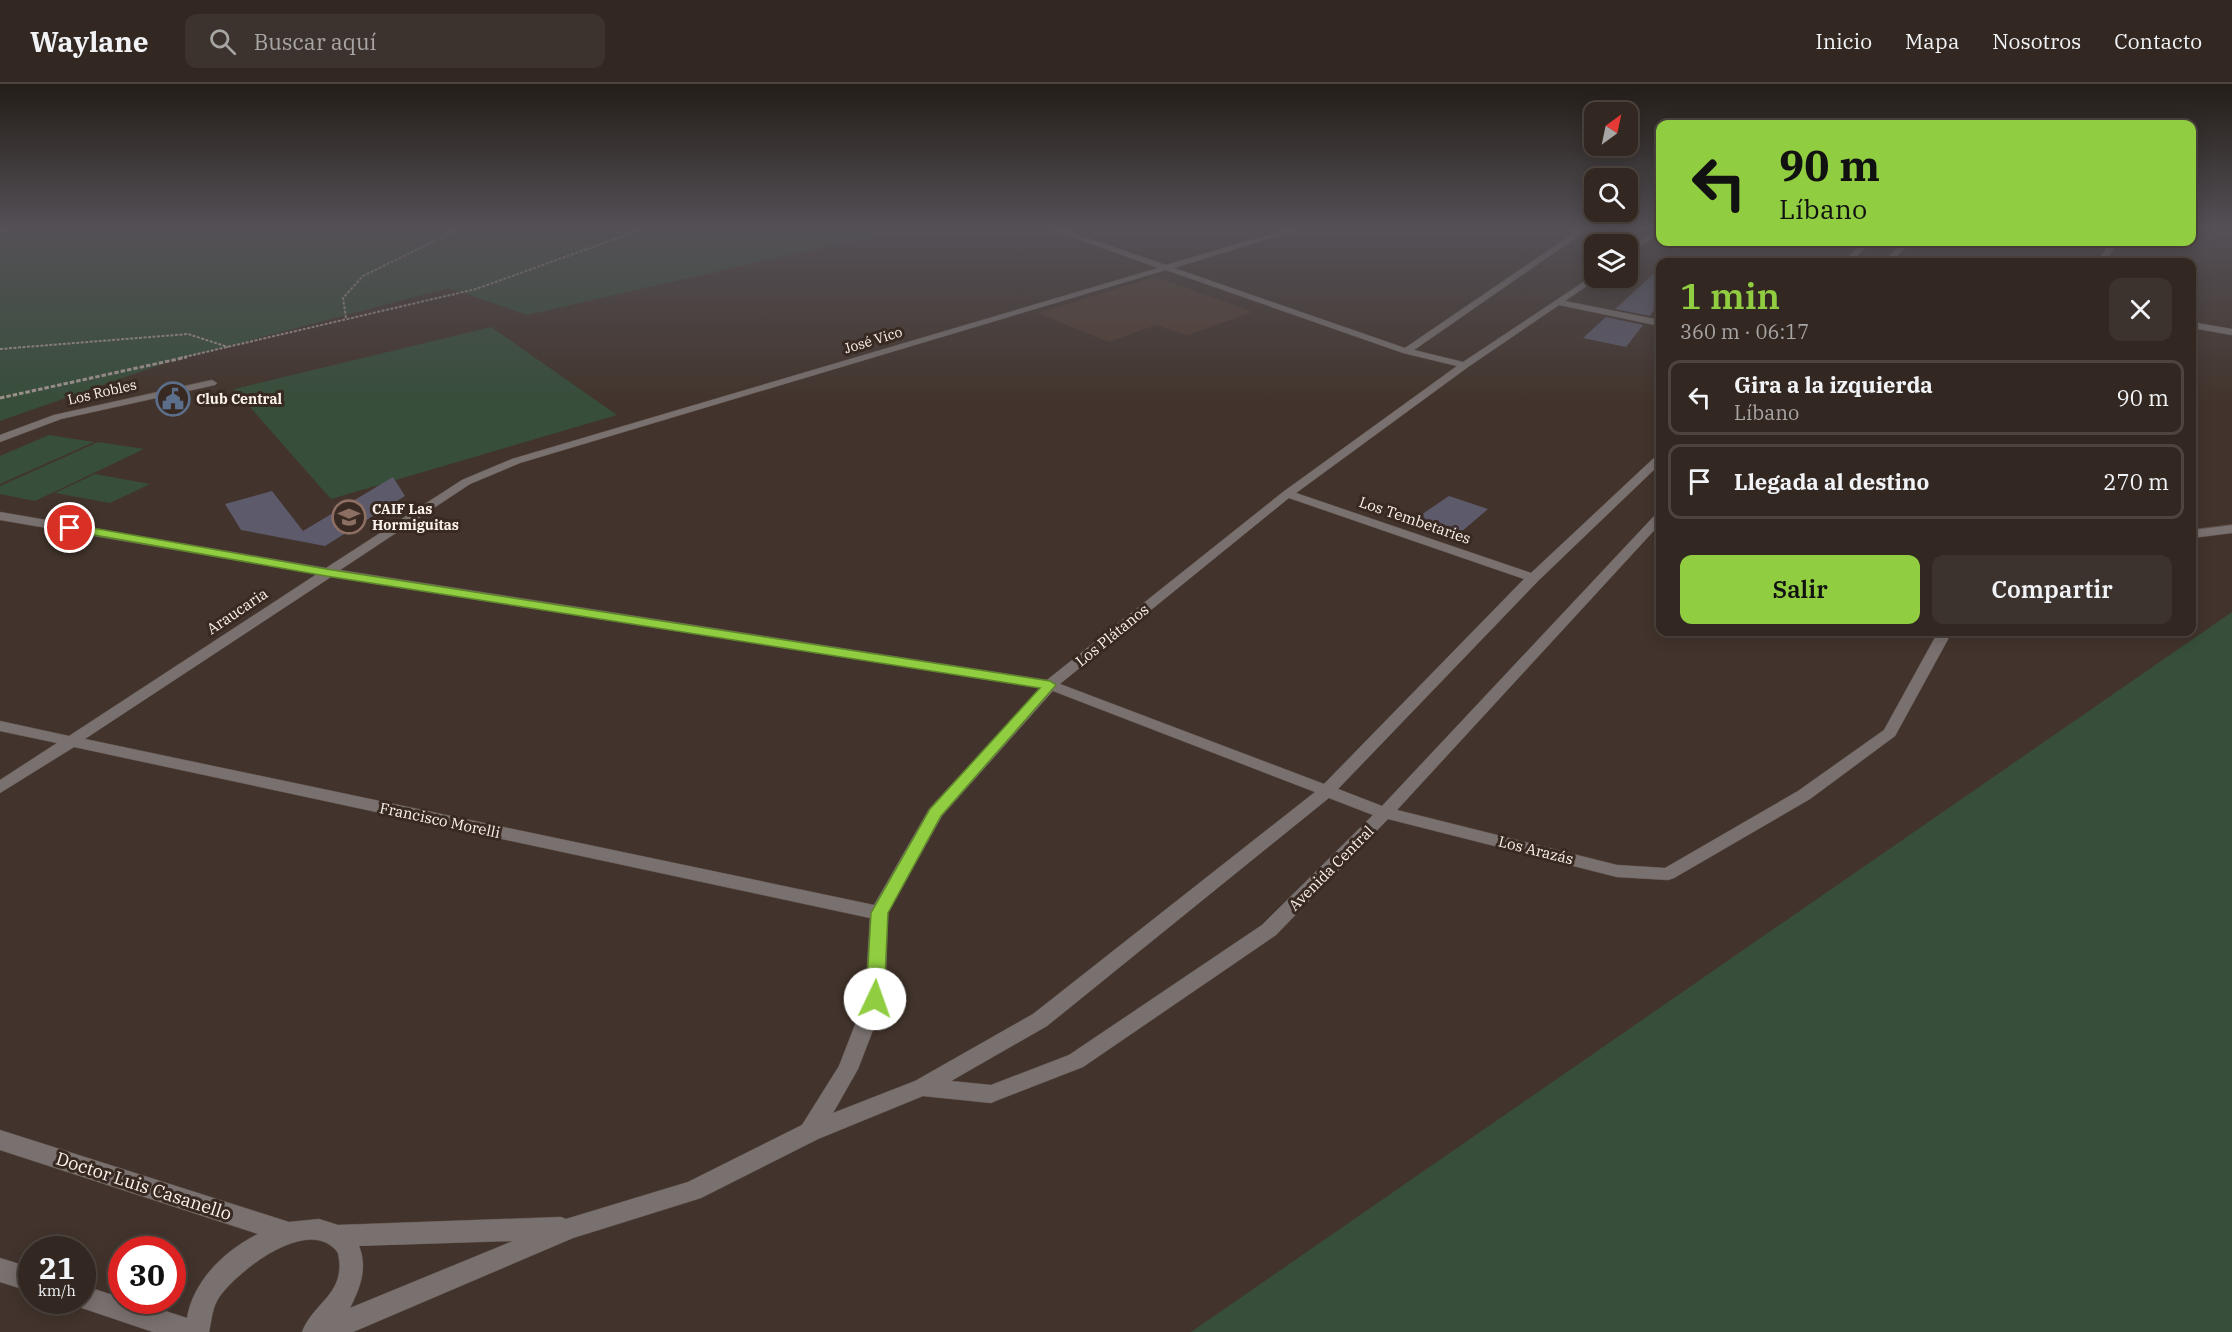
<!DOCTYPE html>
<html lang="es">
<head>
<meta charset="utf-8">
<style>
  body { margin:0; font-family:"IBM Plex Serif",serif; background:#3d332e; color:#f1f3f6; height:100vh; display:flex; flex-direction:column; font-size:22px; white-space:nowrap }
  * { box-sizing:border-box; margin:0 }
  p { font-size:20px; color:#a8a5a5 }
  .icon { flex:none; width:33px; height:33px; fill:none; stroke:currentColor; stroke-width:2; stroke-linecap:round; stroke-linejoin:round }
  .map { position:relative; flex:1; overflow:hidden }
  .details { position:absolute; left:1656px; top:174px; width:540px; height:378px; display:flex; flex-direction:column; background:#322721; border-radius:12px; box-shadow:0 3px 15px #0003,0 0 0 2px #4d443f }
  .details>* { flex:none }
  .guide { position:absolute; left:1656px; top:36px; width:540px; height:126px; border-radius:12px; box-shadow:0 3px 15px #0003,0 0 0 2px #4d443f; background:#90cd41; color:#111; overflow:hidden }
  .needle { width:39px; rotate:33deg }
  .buttons { position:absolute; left:1584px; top:18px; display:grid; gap:12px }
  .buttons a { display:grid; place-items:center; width:54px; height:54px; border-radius:12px; background:#322721; box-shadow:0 3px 15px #0003,0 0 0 2px #4d443f; font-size:30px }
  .speed { position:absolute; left:18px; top:1152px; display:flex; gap:12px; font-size:30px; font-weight:700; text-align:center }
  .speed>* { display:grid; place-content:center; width:78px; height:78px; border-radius:50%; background:#322721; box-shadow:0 3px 15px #0003,0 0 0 2px #4d443f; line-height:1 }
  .speed small { font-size:15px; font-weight:400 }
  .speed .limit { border:9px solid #d22; background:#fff; color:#111 }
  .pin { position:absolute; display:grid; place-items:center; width:51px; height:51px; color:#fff; margin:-26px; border:3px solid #fff; border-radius:50%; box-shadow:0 2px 6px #0007 }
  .me { position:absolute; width:66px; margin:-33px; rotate:3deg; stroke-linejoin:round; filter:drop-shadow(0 0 4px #0008) }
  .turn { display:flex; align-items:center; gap:21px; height:126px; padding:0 24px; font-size:27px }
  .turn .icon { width:78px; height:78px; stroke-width:2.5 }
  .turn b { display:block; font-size:42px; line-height:51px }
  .round { display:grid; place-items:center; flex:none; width:63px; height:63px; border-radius:12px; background:#3d332e }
  .overview { display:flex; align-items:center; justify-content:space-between; height:102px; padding:0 24px }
  h1 { font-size:36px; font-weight:600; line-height:45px; color:#90cd41 }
  .action { display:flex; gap:12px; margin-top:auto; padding:12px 24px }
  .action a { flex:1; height:69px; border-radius:12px; background:#90cd41; color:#111; font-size:24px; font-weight:600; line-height:69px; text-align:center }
  .action a+a { background:#3d332e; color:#f1f3f6 }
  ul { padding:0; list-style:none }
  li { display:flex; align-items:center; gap:18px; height:75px; margin:0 12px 9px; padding:0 12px; border:3px solid #4d443f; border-radius:12px }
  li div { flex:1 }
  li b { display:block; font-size:22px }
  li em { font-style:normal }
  header { display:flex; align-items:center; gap:36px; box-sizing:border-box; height:84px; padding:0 30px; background:#322721; border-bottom:2px solid #4d443f }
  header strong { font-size:28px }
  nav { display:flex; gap:33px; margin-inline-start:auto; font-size:21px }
  .search { width:420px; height:54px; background:#3d332e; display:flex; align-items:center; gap:15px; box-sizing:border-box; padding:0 21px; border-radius:12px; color:#a8a5a5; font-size:22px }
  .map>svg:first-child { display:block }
</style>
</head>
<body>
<header>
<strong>Waylane</strong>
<div class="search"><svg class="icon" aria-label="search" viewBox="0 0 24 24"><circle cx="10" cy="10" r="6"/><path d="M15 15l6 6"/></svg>Buscar aquí</div>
<nav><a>Inicio</a><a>Mapa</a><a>Nosotros</a><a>Contacto</a></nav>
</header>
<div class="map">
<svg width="2232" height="1248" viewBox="0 0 2232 1248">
  <rect width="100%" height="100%" fill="#42342c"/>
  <polygon fill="#513d31" points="1155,193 1253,228 1187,251 1156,241 1109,258 1038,229"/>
  <g fill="#374e3a">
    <polygon points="0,146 898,146 527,231 449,204 168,278 0,337"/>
    <polygon points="491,243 617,331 331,415 234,305"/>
    <polygon points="49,351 94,358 0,400 0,372"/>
    <polygon points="98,358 144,365 35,417 0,410 0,402"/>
    <polygon points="95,390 150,400 110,419 55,409"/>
    <polygon points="2232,528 2232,1248 1191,1248"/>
  </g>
  <g fill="#5d5b6b">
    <polygon points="1660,184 1660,217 1650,232 1615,225"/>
    <polygon points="1606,233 1643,241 1626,263 1583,254"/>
    <polygon points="393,393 405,412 325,462 241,446 225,420 272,407 303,447"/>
    <polygon points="1449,412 1488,425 1454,454 1412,437"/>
  </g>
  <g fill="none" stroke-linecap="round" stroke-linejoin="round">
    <g stroke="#60524b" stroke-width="1">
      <g id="minor">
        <path d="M1053,146H1064L1166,181L1285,146H1297L1174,184L1405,264L1578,146H1587L1414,266L1463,278L1594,191L1597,195L1565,217L1660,236V242L1559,221L1468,283L1296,409L1531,489L1656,372L1660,371V380L1538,497L1338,705L1382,722L1656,430H1660V440L1397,726L1617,781L1665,784L1798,707L1884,646L1938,548H1952L1895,652L1810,715L1674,794L1668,796L1617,793L1388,735L1276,851L1083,983L998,1016L991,1019L923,1012L818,1055L701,1114L573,1154L353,1248H302C314,1217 347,1210 338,1169C310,1130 239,1186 220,1212C212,1223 212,1235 209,1248H153L73,1221L71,1216H82V1201L122,1214V1216H131L187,1234C193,1197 225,1166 258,1150L0,1066V1046L289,1138L319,1135L338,1141L561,1133L566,1135L688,1098L802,1041L839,982L865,915L870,834L74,663L0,709V696L57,659L0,647V637L69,652L317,490L0,436V428L326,484L462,396L512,375L1158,184ZM1166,186L1403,269L1457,282L1283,408L1047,596L340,486L470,400L520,379ZM1289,414L1524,495L1324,700L1060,600ZM331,493L1040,604L929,725L874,821L85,655ZM1053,607L1315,708L1033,930L915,997L833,1029L858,985L885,915L888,829L942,732ZM1329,714L1373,731L1262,841L1069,971L991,1001L951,997L1047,942ZM513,1157L350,1224C360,1204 368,1184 359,1162Z"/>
        <polygon points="1655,146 1660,146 1660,149 1628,171 1628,166"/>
        <polygon points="1862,158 1870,158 1852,178 1844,178"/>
        <polygon points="1902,158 1910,158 1892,178 1884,178"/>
        <polygon points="2110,158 2117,158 2106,178 2098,178"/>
        <polygon points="2192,238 2232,245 2232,251 2192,244"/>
        <polygon points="212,296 217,299 215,301 61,335 0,358 0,351 54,331"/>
        <polygon points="2232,441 2232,449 2192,454 2192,446"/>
        <polygon points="0,1174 32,1184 32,1208 0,1198"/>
      </g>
    </g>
    <g stroke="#9f938d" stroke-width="2" stroke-dasharray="3 1.5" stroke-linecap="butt">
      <polyline points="0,147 4,146"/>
      <polyline points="346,234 343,214 363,192 457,146"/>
      <polyline points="0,265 188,250 228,263"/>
      <polyline points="180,274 476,205 640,146"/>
    </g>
    <polyline stroke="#9f938d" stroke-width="3" stroke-dasharray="4.5 2" stroke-linecap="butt" points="0,314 187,273"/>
    <use href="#minor" fill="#79716f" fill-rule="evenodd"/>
  </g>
  <linearGradient id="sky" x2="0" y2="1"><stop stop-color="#241d18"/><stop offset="0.45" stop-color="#545056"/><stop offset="1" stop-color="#545056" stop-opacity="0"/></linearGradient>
  <rect width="2232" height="321" fill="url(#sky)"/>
  <polygon fill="#90cd41" stroke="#5e852a" stroke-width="1.5" points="70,440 326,485 1050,597 1056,601 941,732 888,829 884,915 881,920 875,922 869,920 866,915 871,829 930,725 1040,604 326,492 66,446 66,441"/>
  <defs>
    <g id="civic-ring" transform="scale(1.725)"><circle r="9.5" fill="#382a22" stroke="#5c6f8a" stroke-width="1.5"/><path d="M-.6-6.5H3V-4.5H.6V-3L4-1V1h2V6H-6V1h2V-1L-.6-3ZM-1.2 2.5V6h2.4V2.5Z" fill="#5c6f8a"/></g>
    <g id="school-ring" transform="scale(1.725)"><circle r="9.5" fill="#382a22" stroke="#8d6e63" stroke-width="1.5"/><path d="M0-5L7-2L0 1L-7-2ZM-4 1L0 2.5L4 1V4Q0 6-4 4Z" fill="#8d6e63"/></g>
  </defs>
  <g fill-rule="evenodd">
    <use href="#civic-ring" x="173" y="315"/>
    <use href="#school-ring" x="349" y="433"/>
  </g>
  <g text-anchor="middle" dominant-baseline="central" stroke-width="6" stroke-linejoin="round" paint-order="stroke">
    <g font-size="14" fill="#fcf2ed" stroke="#382a22">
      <text transform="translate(873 256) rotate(-17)">José Vico</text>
      <text transform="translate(102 308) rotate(-13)">Los Robles</text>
    </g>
    <g font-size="14" font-weight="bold" fill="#fcf2ed" stroke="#382a22" text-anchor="start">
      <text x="196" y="315">Club Central</text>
      <text x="372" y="425">CAIF Las<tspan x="372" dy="16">Hormiguitas</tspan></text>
    </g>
    <g font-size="15" fill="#fcf2ed" stroke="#382a22">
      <text transform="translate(1415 436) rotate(19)">Los Tembetaries</text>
      <text transform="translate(237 527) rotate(-34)">Araucaria</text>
      <text transform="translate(1112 551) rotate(-39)">Los Plátanos</text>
      <text transform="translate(440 736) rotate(12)">Francisco Morelli</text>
      <text transform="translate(1536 766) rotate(14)">Los Arazás</text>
      <text transform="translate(1331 784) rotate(-45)">Avenida Central</text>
    </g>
    <g font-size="18" fill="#fcf2ed" stroke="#382a22">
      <text transform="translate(144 1102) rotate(18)">Doctor Luis Casanello</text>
    </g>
  </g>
</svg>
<div class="buttons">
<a><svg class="needle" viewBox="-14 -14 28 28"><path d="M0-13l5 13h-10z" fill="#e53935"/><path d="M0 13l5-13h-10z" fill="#a8a5a5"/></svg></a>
<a><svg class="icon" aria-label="search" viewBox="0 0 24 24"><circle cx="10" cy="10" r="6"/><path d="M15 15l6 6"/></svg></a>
<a><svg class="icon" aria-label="layers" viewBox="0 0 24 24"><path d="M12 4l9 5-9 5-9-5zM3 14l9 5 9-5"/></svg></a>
</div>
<div class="speed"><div>21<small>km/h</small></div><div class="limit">30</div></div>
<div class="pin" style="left:70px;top:444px;background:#d93025"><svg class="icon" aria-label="arrive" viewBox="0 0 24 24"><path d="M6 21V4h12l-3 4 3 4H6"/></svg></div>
<svg class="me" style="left:875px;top:915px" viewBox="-20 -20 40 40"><circle r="19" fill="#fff"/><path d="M0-13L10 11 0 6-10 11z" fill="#90cd41"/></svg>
<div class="guide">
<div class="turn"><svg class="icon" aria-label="left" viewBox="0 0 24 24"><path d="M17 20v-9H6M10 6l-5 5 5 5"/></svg><div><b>90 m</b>Líbano</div></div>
</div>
<section class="details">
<div class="overview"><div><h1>1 min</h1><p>360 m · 06:17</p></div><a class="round"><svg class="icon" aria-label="close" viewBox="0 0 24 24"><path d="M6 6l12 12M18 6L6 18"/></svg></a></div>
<ul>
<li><svg class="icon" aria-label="left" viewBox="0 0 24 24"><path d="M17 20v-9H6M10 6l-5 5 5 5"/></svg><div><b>Gira a la izquierda</b><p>Líbano</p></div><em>90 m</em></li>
<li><svg class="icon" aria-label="arrive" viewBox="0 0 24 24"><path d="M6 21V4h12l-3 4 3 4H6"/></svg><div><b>Llegada al destino</b></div><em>270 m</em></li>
</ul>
<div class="action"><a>Salir</a><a>Compartir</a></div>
</section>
</div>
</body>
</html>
